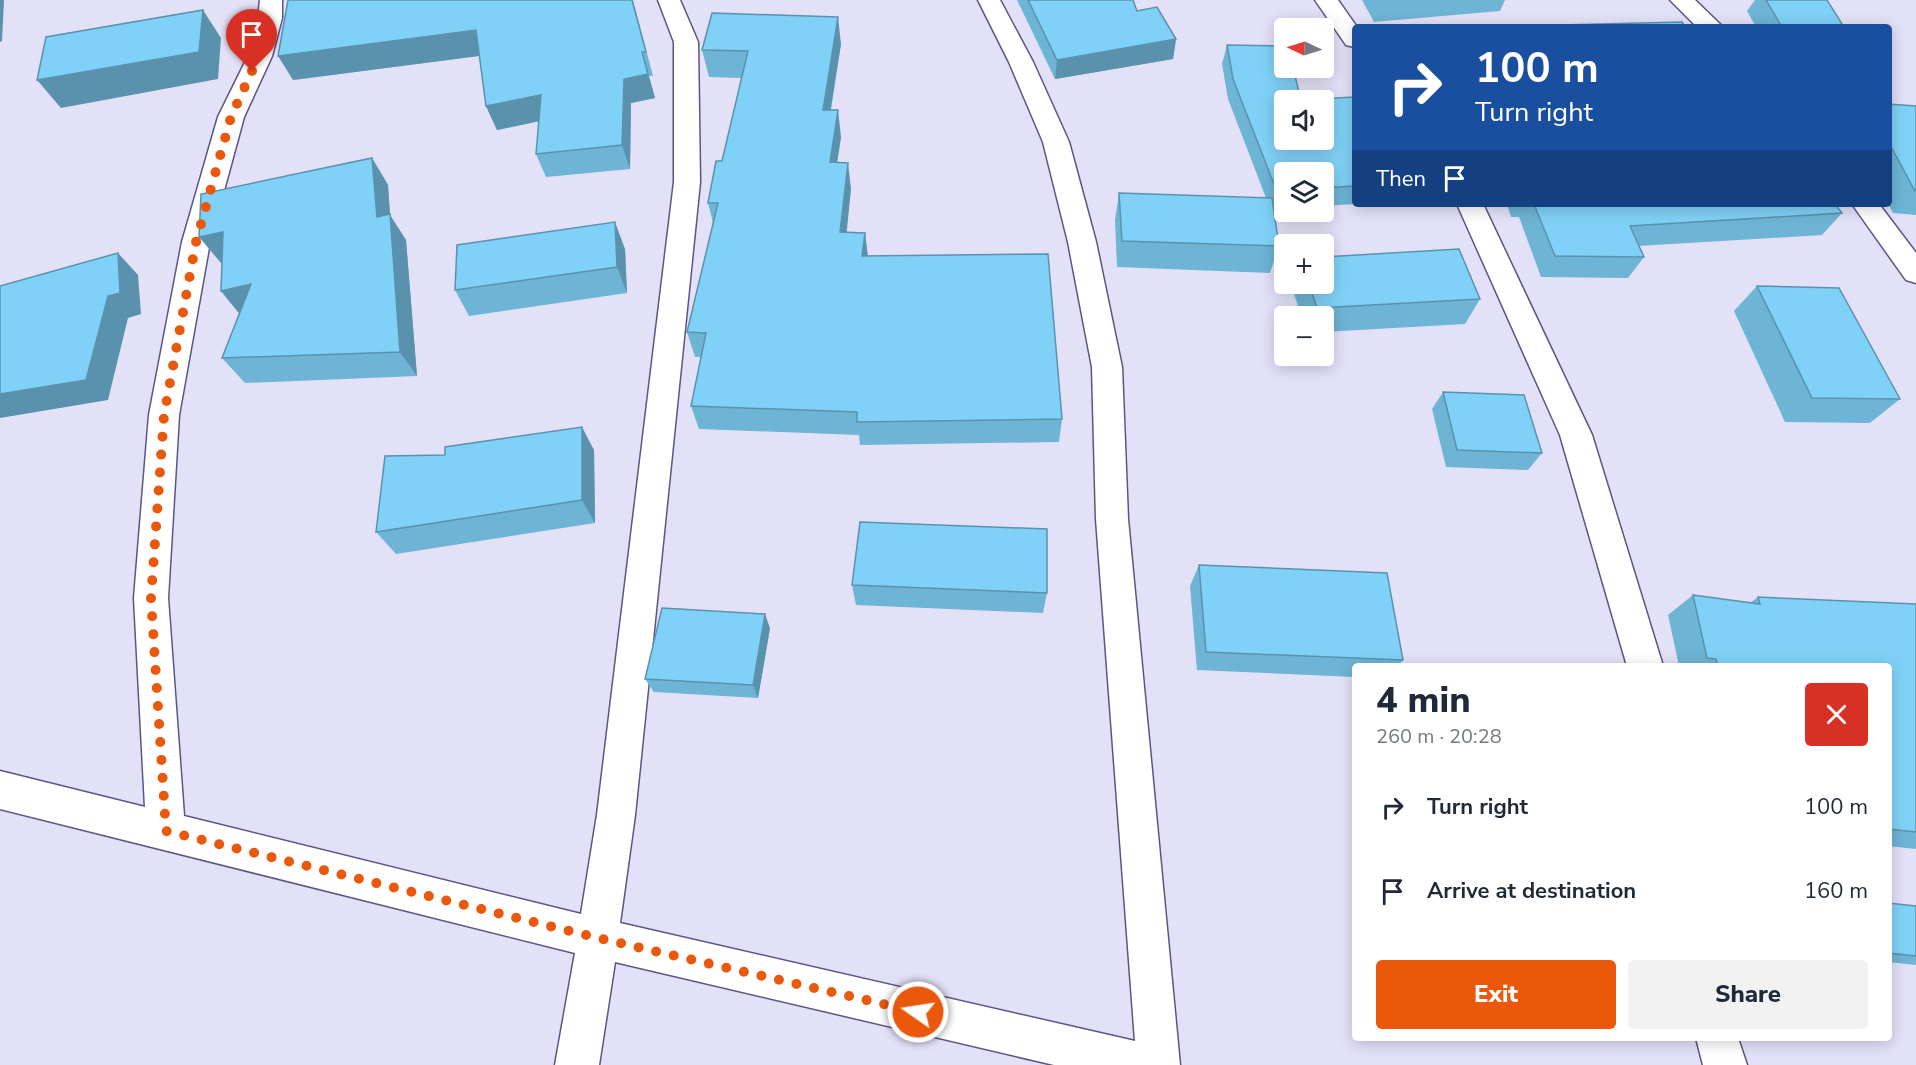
<!DOCTYPE html>
<html lang="en">
<head>
<meta charset="utf-8">
<style>
  body { margin:0; font-family:"Nunito Sans",sans-serif; background:#f2f2f3; color:#1f2937; height:100vh; display:flex; flex-direction:column; font-size:22px; white-space:nowrap }
  * { box-sizing:border-box; margin:0 }
  p { font-size:20px; color:#747a83 }
  .icon { flex:none; width:33px; height:33px; fill:none; stroke:currentColor; stroke-width:2; stroke-linecap:round; stroke-linejoin:round }
  .map { position:relative; flex:1; overflow:hidden }
  .panel { position:absolute; left:1352px; top:663px; width:540px; height:378px; display:flex; flex-direction:column; background:#fff; border-radius:6px; box-shadow:0 3px 15px #0003 }
  .panel>* { flex:none }
  .banner { position:absolute; left:1352px; top:24px; width:540px; height:183px; border-radius:6px; box-shadow:0 3px 15px #0003; background:#1a4fa0; color:#fff; overflow:hidden }
  .needle { width:39px; rotate:274deg }
  .controls { position:absolute; left:1274px; top:18px; display:grid; gap:12px }
  .controls a { display:grid; place-items:center; width:60px; height:60px; border-radius:6px; background:#fff; box-shadow:0 3px 15px #0003; font-size:30px }
  .pin { position:absolute; display:grid; place-items:center; width:51px; height:51px; color:#fff; margin:-62px -26px; border-radius:50% 50% 50% 0; rotate:-45deg; box-shadow:0 0 6px #0007 }
  .pin .icon { rotate:45deg }
  .me { position:absolute; width:66px; margin:-33px; rotate:283deg; stroke-linejoin:round; filter:drop-shadow(0 0 4px #0008) }
  .turn { display:flex; align-items:center; gap:21px; height:126px; padding:0 24px; font-size:27px }
  .turn .icon { width:78px; height:78px; stroke-width:2.5 }
  .turn b { display:block; font-size:42px; line-height:51px }
  .then { display:flex; align-items:center; height:57px; padding:0 24px; background:#0003; gap:12px; font-size:22px }
  .round { display:grid; place-items:center; flex:none; width:63px; height:63px; border-radius:6px; background:#f2f2f3 }
  .summary { display:flex; align-items:center; justify-content:space-between; height:102px; padding:0 24px }
  h1 { font-size:36px; font-weight:800; line-height:45px }
  .button { display:flex; gap:12px; margin-top:auto; padding:12px 24px }
  .button a { flex:1; height:69px; border-radius:6px; background:#ea580c; color:#fff; font-size:24px; font-weight:800; line-height:69px; text-align:center }
  .button a+a { background:#f2f2f3; color:#1f2937 }
  ul { padding:0; list-style:none }
  li { display:flex; align-items:center; gap:18px; height:84px; padding:0 24px }
  li div { flex:1 }
  li b { display:block; font-size:22px }
  li em { font-style:normal }
  .map>svg:first-child { display:block }
</style>
</head>
<body>
<div class="map">
<svg width="1916" height="1065" viewBox="0 0 1916 1065">
  <rect width="100%" height="100%" fill="#e3e1f8"/>
  <g fill="none" stroke-linecap="round" stroke-linejoin="round">
    <g stroke="#5b5585" stroke-width="3">
      <g id="minor">
        <polygon points="260,0 282,0 282,18 272,56 244,117 210,242 179,415 168,598 184,816 581,914 597,815 674,182 674,42 658,0 680,0 698,42 700,182 635,815 620,923 1135,1041 1096,519 1092,367 1068,242 1043,142 1009,62 978,0 1000,0 1033,62 1069,142 1096,242 1122,367 1128,519 1180,1065 1054,1065 615,962 599,1065 555,1065 575,953 0,809 0,771 145,807 134,598 149,415 182,242 218,117 248,56 258,18"/>
        <polygon points="1315,0 1338,0 1357,27 1354,27 1354,47 1346,45"/>
        <polygon points="1670,0 1695,0 1723,27 1697,27"/>
        <polygon points="1457,204 1483,204 1592,435 1663,666 1627,666 1560,435"/>
        <polygon points="1852,204 1879,204 1916,253 1916,283 1906,280"/>
        <polygon points="1696,1038 1738,1038 1747,1065 1703,1065"/>
      </g>
    </g>
    <use href="#minor" fill="#fff" fill-rule="evenodd"/>
  </g>
  <g fill="#6eb4d4">
    <polygon points="633,0 653,76 649,76 655,98 631,103 630,169 546,177 536,154 539,121 497,130 486,106 479,56 293,80"/>
    <polygon points="1017,0 1133,0 1137,11 1176,39 1173,59 1055,79"/>
    <polygon points="1362,0 1505,0 1500,11 1374,22"/>
    <polygon points="1755,0 1827,0 1844,27 1756,27 1747,11"/>
    <polygon points="841,44 831,110 841,137 837,163 851,189 846,232 865,233 868,256 1062,419 1059,442 860,445 859,435 699,429 691,406 701,357 695,357 687,332 713,223 708,203 722,161 741,78 709,77 702,50"/>
    <polygon points="1227,45 1301,100 1354,97 1354,204 1323,206 1323,172 1284,172 1284,209 1274,210 1279,246 1270,273 1117,267 1115,220 1119,193 1266,198 1228,99 1222,64"/>
    <polygon points="1888,104 1916,106 1916,215 1893,213 1888,204"/>
    <polygon points="372,158 388,185 390,215 406,240 417,376 245,383 222,358 240,314 221,291 222,263 221,263"/>
    <polygon points="1507,204 1835,204 1842,213 1822,235 1638,246 1644,257 1628,278 1541,277 1519,217 1511,217"/>
    <polygon points="625,249 627,293 469,316 455,290"/>
    <polygon points="1291,284 1323,284 1480,299 1465,324 1323,332 1323,316 1301,316"/>
    <polygon points="1757,286 1900,399 1870,423 1785,422 1734,311"/>
    <polygon points="1443,392 1542,453 1528,470 1446,467 1432,409"/>
    <polygon points="594,450 595,523 396,554 376,532 445,455"/>
    <polygon points="1199,565 1403,660 1398,666 1354,666 1354,677 1197,670 1190,586"/>
    <polygon points="852,585 1047,593 1043,613 856,605"/>
    <polygon points="1693,595 1750,603 1758,597 1916,604 1916,849 1888,846 1888,666 1679,666 1668,615"/>
    <polygon points="770,628 758,698 654,692 645,679"/>
    <polygon points="1888,903 1916,906 1916,965 1888,962"/>
  </g>
  <g fill="#5a92ad">
    <polygon points="0,0 4,0 2,41 0,42"/>
    <polygon points="203,10 221,38 218,79 61,108 37,80"/>
    <polygon points="838,17 841,44 826,137 823,110"/>
    <polygon points="476,30 486,55 293,80 278,56"/>
    <polygon points="1176,39 1173,59 1055,79 1057,60"/>
    <polygon points="642,52 655,98 631,103 630,169 622,145 624,79"/>
    <polygon points="541,95 550,119 497,130 486,106"/>
    <polygon points="838,110 841,137 833,189 830,162"/>
    <polygon points="372,158 388,185 390,215 406,240 417,376 400,352 377,217"/>
    <polygon points="848,163 851,189 844,258 840,232"/>
    <polygon points="615,222 625,249 627,293 617,267"/>
    <polygon points="223,232 244,258 221,263 199,237"/>
    <polygon points="865,233 868,259 862,256"/>
    <polygon points="118,253 138,275 141,314 128,318 108,400 0,418 0,394 108,296"/>
    <polygon points="251,284 242,317 221,291"/>
    <polygon points="582,427 594,450 595,523 582,500"/>
    <polygon points="765,614 770,628 758,698 753,685"/>
  </g>
  <g fill="#80d1f7" stroke="#5a92ad" stroke-width="1.5" fill-rule="evenodd">
    <polygon points="288,0 632,0 646,52 642,52 648,74 624,79 622,145 536,154 541,95 486,106 476,30 278,56"/>
    <polygon points="1028,0 1133,0 1137,11 1157,7 1176,39 1057,60"/>
    <polygon points="1766,0 1827,0 1844,27 1782,27"/>
    <polygon points="203,10 199,52 37,80 46,37"/>
    <polygon points="712,13 838,17 823,110 838,110 830,162 848,163 840,232 865,233 862,256 1048,254 1062,419 857,422 857,412 691,406 706,333 687,332 718,203 708,203 716,161 722,161 748,51 702,50"/>
    <polygon points="1682,22 1685,27 1561,27 1560,25"/>
    <path d="M1227,45L1284,46V68H1293L1301,100L1354,97V186L1323,188V172H1284V191L1277,192L1233,79ZM1284,100H1323V140H1284Z"/>
    <polygon points="1888,104 1916,106 1916,191 1915,191 1888,141"/>
    <polygon points="372,158 377,217 390,214 400,352 222,358 251,284 221,291 223,232 199,237 201,194"/>
    <polygon points="1119,193 1272,198 1279,246 1122,241"/>
    <polygon points="1534,204 1835,204 1842,213 1630,226 1644,257 1555,256"/>
    <polygon points="615,222 617,267 455,290 457,245"/>
    <polygon points="1459,249 1480,299 1317,308 1309,284 1323,284 1323,257"/>
    <polygon points="118,253 120,293 108,296 86,380 0,394 0,286"/>
    <polygon points="1757,286 1839,288 1900,399 1812,398"/>
    <polygon points="1443,392 1524,395 1542,453 1457,450"/>
    <polygon points="582,427 582,500 376,532 385,456 445,455 445,447"/>
    <polygon points="860,522 1047,529 1047,593 852,585"/>
    <polygon points="1199,565 1387,573 1403,660 1206,652"/>
    <polygon points="1693,595 1760,604 1758,597 1916,604 1916,832 1888,829 1888,666 1718,666 1716,659 1707,658"/>
    <polygon points="662,608 765,614 753,685 645,679"/>
    <polygon points="1888,903 1916,906 1916,956 1888,953"/>
  </g>
  <g fill="none" stroke-linecap="round" stroke-linejoin="round">
    <polyline stroke="#ea580c" stroke-width="10" stroke-dasharray="0 18" points="252,71 231,117 196,242 164,415 151,598 166,831 598,938 918,1012"/>
  </g>
</svg>
<div class="controls">
<a><svg class="needle" viewBox="-14 -14 28 28"><path d="M0-13l5 13h-10z" fill="#e53935"/><path d="M0 13l5-13h-10z" fill="#747a83"/></svg></a>
<a><svg class="icon" aria-label="sound" viewBox="0 0 24 24"><path d="M4 9h4l5-4v14l-5-4H4zM17 9q2 3 0 6"/></svg></a>
<a><svg class="icon" aria-label="layers" viewBox="0 0 24 24"><path d="M12 4l9 5-9 5-9-5zM3 14l9 5 9-5"/></svg></a>
<a>+</a>
<a>−</a>
</div>
<div class="pin" style="left:252px;top:71px;background:#d93025"><svg class="icon" aria-label="arrive" viewBox="0 0 24 24"><path d="M6 21V4h12l-3 4 3 4H6"/></svg></div>
<svg class="me" style="left:918px;top:1012px" viewBox="-20 -20 40 40"><circle r="17" fill="#ea580c" stroke="#fff" stroke-width="3"/><path d="M0-11L8 9 0 5-8 9z" fill="#fff"/></svg>
<div class="banner">
<div class="turn"><svg class="icon" aria-label="right" viewBox="0 0 24 24"><path d="M7 20v-9h11M14 6l5 5-5 5"/></svg><div><b>100 m</b>Turn right</div></div>
<div class="then">Then<svg class="icon" aria-label="arrive" viewBox="0 0 24 24"><path d="M6 21V4h12l-3 4 3 4H6"/></svg></div>
</div>
<section class="panel">
<div class="summary"><div><h1>4 min</h1><p>260 m · 20:28</p></div><a class="round" style="background:#d93025;color:#fff"><svg class="icon" aria-label="close" viewBox="0 0 24 24"><path d="M6 6l12 12M18 6L6 18"/></svg></a></div>
<ul>
<li><svg class="icon" aria-label="right" viewBox="0 0 24 24"><path d="M7 20v-9h11M14 6l5 5-5 5"/></svg><div><b>Turn right</b></div><em>100 m</em></li>
<li><svg class="icon" aria-label="arrive" viewBox="0 0 24 24"><path d="M6 21V4h12l-3 4 3 4H6"/></svg><div><b>Arrive at destination</b></div><em>160 m</em></li>
</ul>
<div class="button"><a>Exit</a><a>Share</a></div>
</section>
</div>
</body>
</html>
